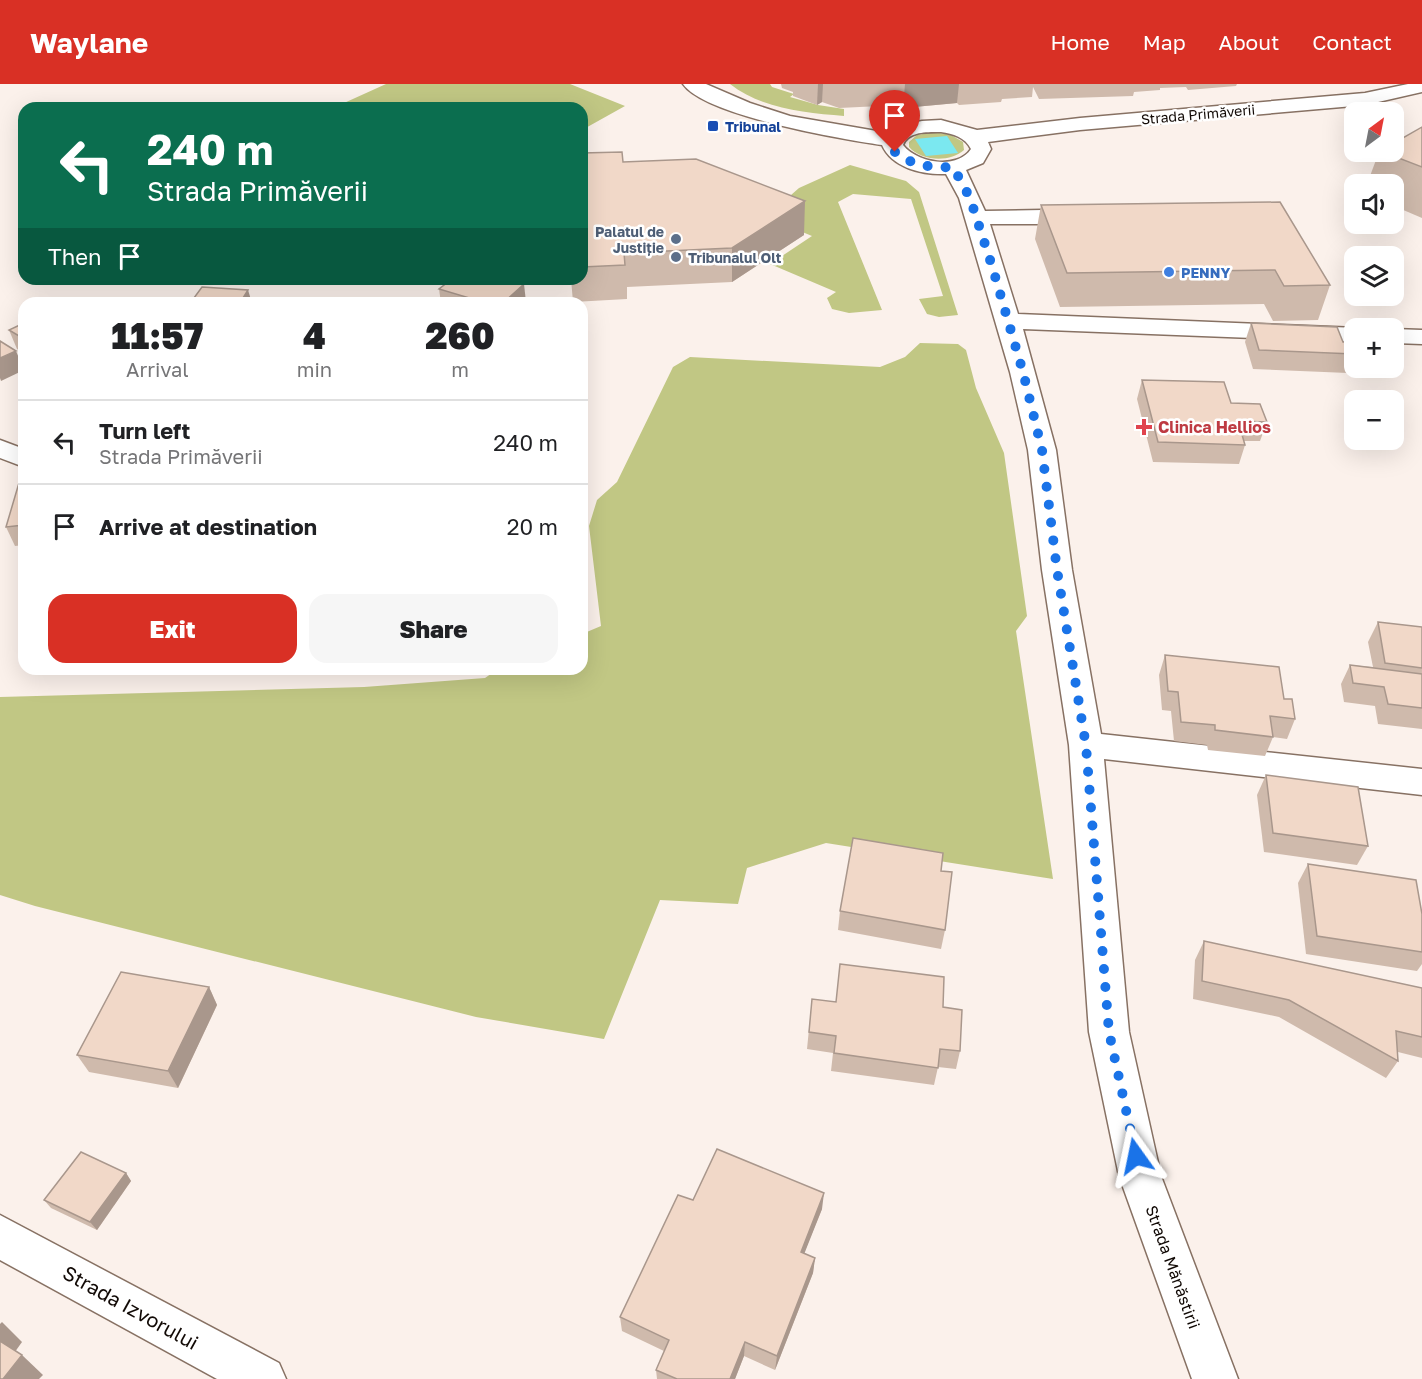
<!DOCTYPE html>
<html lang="en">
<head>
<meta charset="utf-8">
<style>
  body { margin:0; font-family:"Golos Text",sans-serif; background:#f6f6f6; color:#202124; height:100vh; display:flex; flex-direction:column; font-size:22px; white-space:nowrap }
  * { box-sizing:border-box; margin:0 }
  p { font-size:20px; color:#757577 }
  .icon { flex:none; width:33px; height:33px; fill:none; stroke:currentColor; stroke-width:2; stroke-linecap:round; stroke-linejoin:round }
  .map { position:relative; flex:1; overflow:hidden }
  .details { position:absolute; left:18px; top:213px; width:570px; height:378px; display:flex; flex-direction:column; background:#fff; border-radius:18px; box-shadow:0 6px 24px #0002 }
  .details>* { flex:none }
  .guide { position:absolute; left:18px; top:18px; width:570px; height:183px; border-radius:18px; box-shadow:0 6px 24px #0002; background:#0b6e4f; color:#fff; overflow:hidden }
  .needle { width:39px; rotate:32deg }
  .fabs { position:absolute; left:1344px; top:18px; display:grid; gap:12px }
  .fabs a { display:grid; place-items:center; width:60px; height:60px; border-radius:12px; background:#fff; box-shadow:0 6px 24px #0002; font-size:30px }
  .pin { position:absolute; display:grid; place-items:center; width:51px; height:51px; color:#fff; margin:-62px -26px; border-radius:50% 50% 50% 0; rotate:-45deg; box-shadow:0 0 6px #0007 }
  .pin .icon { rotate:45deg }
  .me { position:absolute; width:66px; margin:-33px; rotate:348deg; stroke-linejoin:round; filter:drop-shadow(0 0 4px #0008) }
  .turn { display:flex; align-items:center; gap:21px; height:126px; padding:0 30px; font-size:27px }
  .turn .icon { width:78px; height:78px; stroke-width:2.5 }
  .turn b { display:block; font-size:42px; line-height:51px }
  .then { display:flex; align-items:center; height:57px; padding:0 30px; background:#0003; gap:12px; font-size:22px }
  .eta { display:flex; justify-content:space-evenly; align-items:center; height:102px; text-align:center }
  .eta b { font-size:36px; font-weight:800; line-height:42px }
  .primary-button { display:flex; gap:12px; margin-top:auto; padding:12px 30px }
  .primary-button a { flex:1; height:69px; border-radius:18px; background:#d93025; color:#fff; font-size:24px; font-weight:800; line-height:69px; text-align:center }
  .primary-button a+a { background:#f6f6f6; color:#202124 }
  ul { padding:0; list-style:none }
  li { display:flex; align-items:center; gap:18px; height:84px; padding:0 30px; border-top:2px solid #e0e0e0 }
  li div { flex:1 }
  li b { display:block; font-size:22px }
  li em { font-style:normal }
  header { display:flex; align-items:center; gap:36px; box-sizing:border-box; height:84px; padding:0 30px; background:#d93025; color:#fff }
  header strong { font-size:28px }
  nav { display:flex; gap:33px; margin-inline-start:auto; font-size:21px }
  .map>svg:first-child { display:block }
</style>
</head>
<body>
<header>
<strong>Waylane</strong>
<nav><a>Home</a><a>Map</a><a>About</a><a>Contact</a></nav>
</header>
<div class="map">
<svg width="1422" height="1295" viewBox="0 0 1422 1295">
  <rect width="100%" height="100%" fill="#fbf1eb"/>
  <g fill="#c1c784">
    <polygon points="386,0 570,0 625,22 582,46 582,24 333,24"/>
    <path d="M730,0H770L772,3L794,10L790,13L818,21L844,25V32C805,29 762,25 730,0Z"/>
    <path d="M934,48L951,51L963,58L964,66C950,79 921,77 909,63V58L917,51Z"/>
    <polygon points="850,81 906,97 919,108 958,231 939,233 927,230 919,215 943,212 911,115 853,110 838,118 882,226 849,229 832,225 827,214 836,208 770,180 812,152 766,133 799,104"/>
    <polygon points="920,259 958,260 966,266 976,304 1004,369 1027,532 1016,547 1053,795 826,759 747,784 738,820 660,816 604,955 476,933 35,822 0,811 0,613 364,603 485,594 498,585 582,585 582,550 601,542 589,442 597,416 617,398 673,283 690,273 880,283 905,273"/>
  </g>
  <polygon fill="#7be8f0" points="947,52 958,69 926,72 915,55"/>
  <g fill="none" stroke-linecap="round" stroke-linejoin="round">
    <g stroke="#877163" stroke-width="3">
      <g id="minor">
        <path d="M683,0H706L750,19L790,32L888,49L902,41L922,37L941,36L977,46L1080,34L1365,9L1408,0H1422V8L1365,21L1080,46L988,58L991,65L983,79L966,86L985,127L1043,126L1051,128L1054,133L1051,138L1043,140H990L1018,230L1358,244H1354V258L1023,245L1056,366L1072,486L1101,650L1422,685V711L1104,675L1129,948L1161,1092L1238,1295H1192L1119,1092L1089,948L1069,661L1042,486L1028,366L1010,288L959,114L946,90C923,91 892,84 882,61C842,55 705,32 683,0ZM941,48C953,50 965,53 971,65C957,86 917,79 903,61C908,47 928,48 941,48Z"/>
        <polygon points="1394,245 1422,246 1422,260 1394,259"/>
        <polygon points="0,356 24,365 24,383 0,374"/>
        <polygon points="0,1131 279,1279 286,1295 217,1295 0,1176"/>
      </g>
    </g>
    <use href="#minor" fill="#fff" fill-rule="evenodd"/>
  </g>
  <g fill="#cfbaac">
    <polygon points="781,0 1237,0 1236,2 1188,6 1186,3 1160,4 1160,6 1134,8 1133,12 1039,15 1033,3 1032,13 1002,15 1001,18 959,21 957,19 903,24 901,21 839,24 822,18 817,21 793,12 793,8 782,4"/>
    <polygon points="1422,43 1422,134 1394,122 1394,100 1367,100 1379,68 1394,68"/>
    <polygon points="582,69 623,78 804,151 732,198 627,203 627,215 573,218 571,195 582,195"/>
    <polygon points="1041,121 1330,201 1318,236 1273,237 1264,220 1060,223 1035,155"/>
    <polygon points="439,205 526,218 441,219"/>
    <polygon points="24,239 24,269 17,265 9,246"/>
    <polygon points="1251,239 1343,258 1354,267 1354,273 1348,289 1253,285 1245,258"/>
    <polygon points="1142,296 1231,319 1267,338 1260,357 1244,357 1245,361 1239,380 1153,378 1137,315"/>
    <polygon points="24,392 24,461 15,462 6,443"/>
    <polygon points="1378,538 1422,543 1422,645 1378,640 1375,622 1344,618 1341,600 1350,581 1373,583 1368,558"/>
    <polygon points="1165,571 1284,615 1295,635 1287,655 1273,653 1265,672 1208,666 1207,661 1174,657 1171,627 1162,626 1159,591"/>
    <polygon points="1266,691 1368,762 1357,781 1264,768 1257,711"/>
    <polygon points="1308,780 1422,830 1422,880 1417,887 1306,870 1298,799"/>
    <polygon points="941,787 945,846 941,865 838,846 840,827"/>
    <polygon points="1204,857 1422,904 1422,974 1398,968 1398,977 1386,994 1279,933 1193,915 1195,876"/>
    <polygon points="209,903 217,921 178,1004 89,988 77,971"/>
    <polygon points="812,915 835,918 943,923 960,967 956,985 938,983 934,1001 831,987 833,969 807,965"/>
    <polygon points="126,1089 131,1097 97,1146 51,1124 44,1116"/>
    <polygon points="693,1116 822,1125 804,1169 815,1174 813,1189 775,1286 744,1272 735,1295 657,1295 656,1286 664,1267 622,1247 620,1233"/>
  </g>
  <g fill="#a9978c">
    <polygon points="818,0 823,0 822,18 817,21"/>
    <polygon points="905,0 959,0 957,19 903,24"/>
    <polygon points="805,117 804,151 732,198 732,164"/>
    <polygon points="524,200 526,218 526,219 503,219"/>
    <polygon points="248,206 252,219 240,219"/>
    <polygon points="16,267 24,286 1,297 0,294 0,274"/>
    <polygon points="209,903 217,921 178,1004 168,987"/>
    <polygon points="126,1089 131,1097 97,1146 90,1138"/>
    <polygon points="824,1109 822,1125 799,1183 801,1168"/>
    <polygon points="815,1174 813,1189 775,1286 777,1272"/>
    <polygon points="2,1238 22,1258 12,1272 0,1261 0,1240"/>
    <polygon points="745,1258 744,1272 735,1295 730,1295"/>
    <polygon points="22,1271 43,1291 39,1295 3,1295"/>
  </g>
  <g fill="#f1d8c8" stroke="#a9978c" stroke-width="1.5">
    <polygon points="1422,43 1422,83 1383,68 1394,68 1394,59"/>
    <polygon points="622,68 623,78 696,75 805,117 732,164 624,169 625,181 582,183 582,69"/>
    <polygon points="1280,118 1330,201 1284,202 1275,186 1067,189 1041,121"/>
    <polygon points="452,195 509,195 524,200 503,219 486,219 439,205"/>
    <polygon points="202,203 248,206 240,219 191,218"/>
    <polygon points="24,239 24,255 9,246"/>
    <polygon points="1251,239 1337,243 1343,258 1351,258 1354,267 1354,270 1259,266"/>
    <polygon points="0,257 16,267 0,274"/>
    <polygon points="1142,296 1224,298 1231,319 1260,320 1267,338 1238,337 1245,361 1158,358"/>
    <polygon points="21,392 24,392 24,441 6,443"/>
    <polygon points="1378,538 1422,543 1422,584 1385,579"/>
    <polygon points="1165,571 1279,583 1284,615 1292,615 1295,635 1270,632 1273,653 1215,646 1215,641 1181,638 1178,608 1168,607"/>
    <polygon points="1350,581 1422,590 1422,624 1388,620 1384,603 1353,599"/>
    <polygon points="1266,691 1358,703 1368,762 1273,749"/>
    <polygon points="853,754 943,769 941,787 952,788 945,846 840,827"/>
    <polygon points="1308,780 1416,796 1422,830 1422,868 1317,852"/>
    <polygon points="1204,857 1422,904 1422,953 1396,947 1398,977 1289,916 1202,897"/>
    <polygon points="840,880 944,893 943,923 962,926 960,967 940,965 938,984 834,969 836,952 809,948 812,915 836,918"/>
    <polygon points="121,888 209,903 168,987 77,971"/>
    <polygon points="717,1065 824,1109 801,1168 815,1174 777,1272 745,1258 730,1295 677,1295 656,1286 669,1256 620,1233 678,1111 693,1116"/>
    <polygon points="81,1068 126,1089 90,1138 44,1116"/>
    <polygon points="0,1257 22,1271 3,1295 0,1295"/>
  </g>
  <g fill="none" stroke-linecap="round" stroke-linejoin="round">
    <path stroke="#1a73e8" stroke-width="10" stroke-dasharray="0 18" d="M895,68C912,82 932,84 953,83L970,114L992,182L1023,288L1042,366L1057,486L1086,662L1109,948L1136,1072"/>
  </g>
  <rect fill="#1a4fb4" stroke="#fff" stroke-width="2" x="707" y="36" width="12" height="12" rx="3"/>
  <g fill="#5c6f8a" stroke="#fff" stroke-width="2">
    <circle cx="676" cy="155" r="6"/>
    <circle cx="676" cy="173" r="6"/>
  </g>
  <circle fill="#3f7fe0" stroke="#fff" stroke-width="2" cx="1169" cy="188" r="6"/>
  <path fill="#e0444e" stroke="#fff" stroke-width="2" d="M1141 334h6v6h6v6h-6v6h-6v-6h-6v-6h6z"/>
  <g text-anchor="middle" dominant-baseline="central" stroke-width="5" stroke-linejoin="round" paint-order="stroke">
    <g font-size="14" fill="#110905" stroke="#fff">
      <text transform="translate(1198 30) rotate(-5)">Strada Primăverii</text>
    </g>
    <g font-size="14" font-weight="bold" fill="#164399" stroke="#fff" text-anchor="start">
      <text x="725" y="42">Tribunal</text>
    </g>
    <g font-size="14" font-weight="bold" fill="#4e5e75" stroke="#fff" text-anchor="end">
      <text x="664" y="147">Palatul de<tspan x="664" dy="16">Justiție</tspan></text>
      <text x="688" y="173" text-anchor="start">Tribunalul Olt</text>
    </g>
    <g font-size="14" font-weight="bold" fill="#366cbe" stroke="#fff" text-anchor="start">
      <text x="1181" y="188">PENNY</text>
    </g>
    <g font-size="16" font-weight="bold" fill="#be3a42" stroke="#fff" text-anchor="start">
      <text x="1158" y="343">Clinica Hellios</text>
    </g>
    <g font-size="16" fill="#110905" stroke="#fff">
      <text transform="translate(1173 1183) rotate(70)">Strada Mănăstirii</text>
    </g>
    <g font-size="20" fill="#110905" stroke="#fff">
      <text transform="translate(131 1223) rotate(29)">Strada Izvorului</text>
    </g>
  </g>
</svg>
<div class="fabs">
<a><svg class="needle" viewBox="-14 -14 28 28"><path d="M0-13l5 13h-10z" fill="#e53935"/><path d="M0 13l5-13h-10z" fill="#757577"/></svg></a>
<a><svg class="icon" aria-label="sound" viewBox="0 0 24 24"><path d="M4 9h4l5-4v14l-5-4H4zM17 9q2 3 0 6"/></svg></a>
<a><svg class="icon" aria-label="layers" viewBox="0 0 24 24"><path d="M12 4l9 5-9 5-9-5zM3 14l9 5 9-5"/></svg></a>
<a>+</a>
<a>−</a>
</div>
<div class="pin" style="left:895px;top:68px;background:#d93025"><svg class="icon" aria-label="arrive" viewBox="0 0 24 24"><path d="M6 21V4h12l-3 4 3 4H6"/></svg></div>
<svg class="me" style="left:1136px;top:1072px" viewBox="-20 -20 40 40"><path d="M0-17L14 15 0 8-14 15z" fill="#1a73e8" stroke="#fff" stroke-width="4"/></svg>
<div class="guide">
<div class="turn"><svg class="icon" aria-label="left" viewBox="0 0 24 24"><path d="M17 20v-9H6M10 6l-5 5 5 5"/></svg><div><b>240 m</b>Strada Primăverii</div></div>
<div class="then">Then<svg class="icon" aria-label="arrive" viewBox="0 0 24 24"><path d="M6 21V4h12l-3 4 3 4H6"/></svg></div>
</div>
<section class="details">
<div class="eta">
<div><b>11:57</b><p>Arrival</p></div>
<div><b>4</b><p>min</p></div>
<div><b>260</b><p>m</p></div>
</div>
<ul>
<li><svg class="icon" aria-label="left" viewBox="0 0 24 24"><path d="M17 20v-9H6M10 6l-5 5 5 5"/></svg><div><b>Turn left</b><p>Strada Primăverii</p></div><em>240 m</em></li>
<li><svg class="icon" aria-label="arrive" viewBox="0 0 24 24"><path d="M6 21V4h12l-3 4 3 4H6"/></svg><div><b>Arrive at destination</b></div><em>20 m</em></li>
</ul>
<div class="primary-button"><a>Exit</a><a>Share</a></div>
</section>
</div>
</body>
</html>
